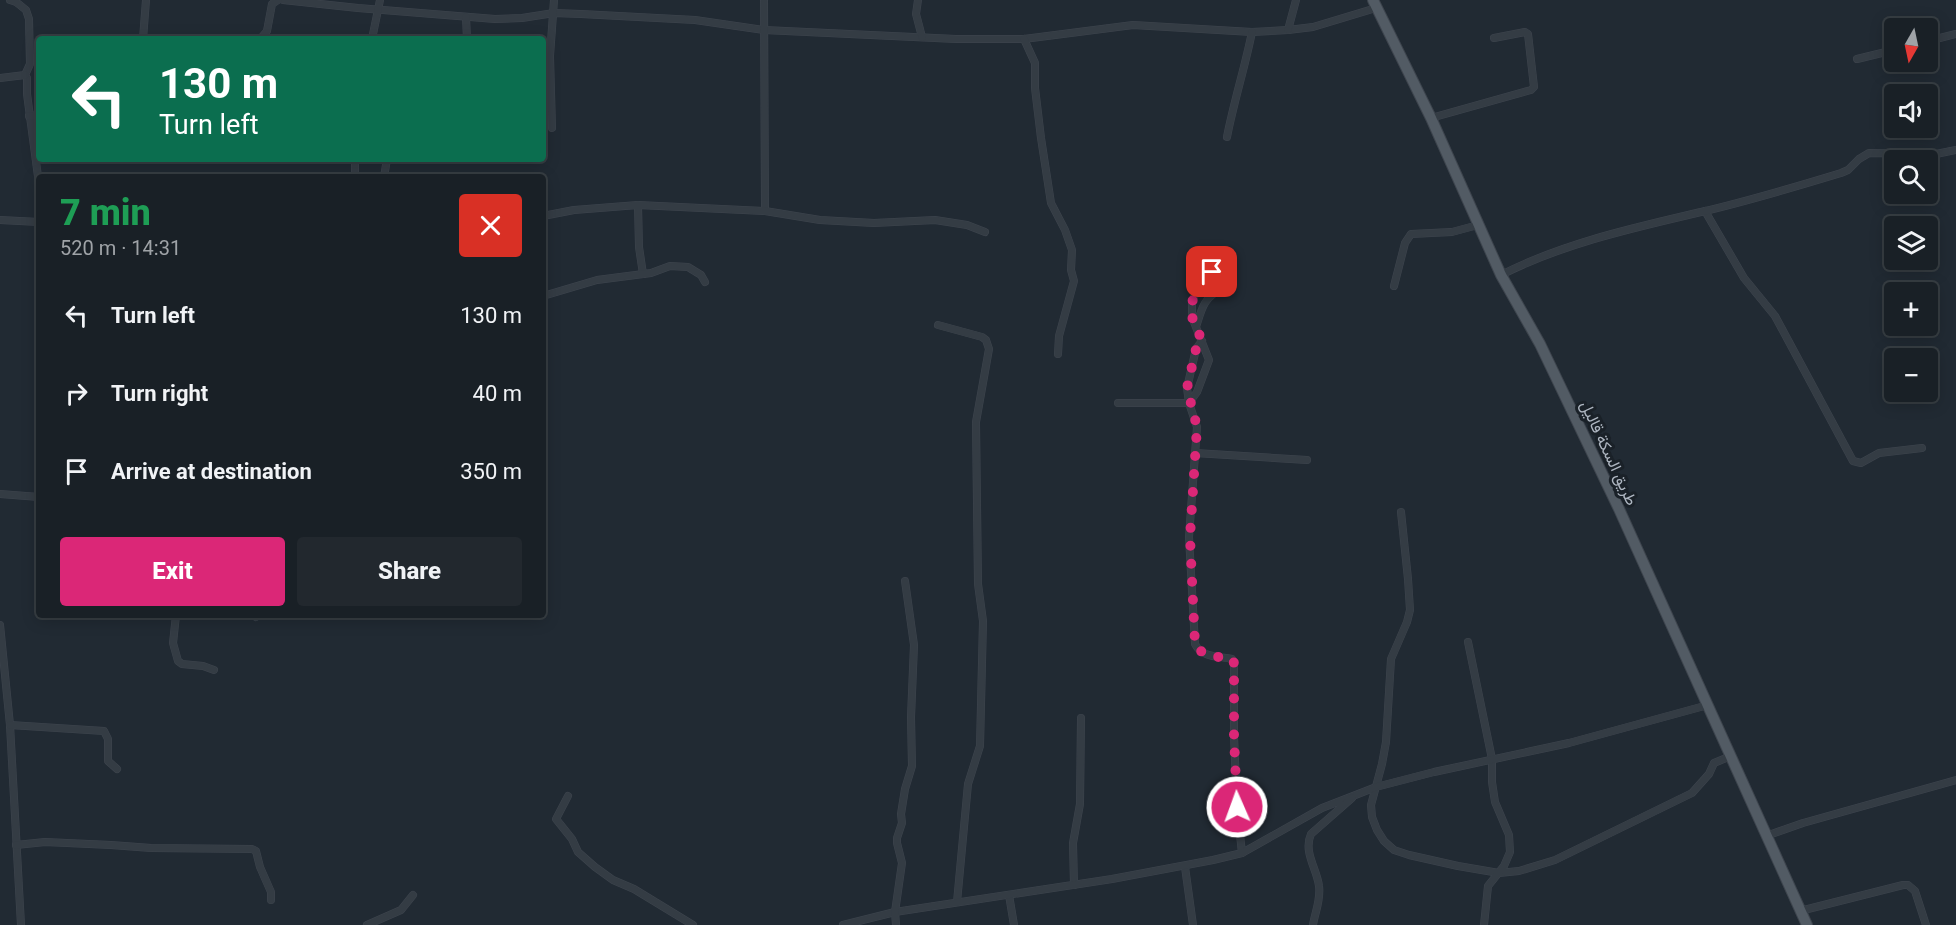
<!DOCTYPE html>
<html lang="en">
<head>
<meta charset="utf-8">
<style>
  body { margin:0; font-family:Roboto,Vazirmatn,sans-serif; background:#22282e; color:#f1f3f6; height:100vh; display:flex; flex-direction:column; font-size:22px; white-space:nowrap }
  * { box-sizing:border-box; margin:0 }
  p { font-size:20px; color:#9fa3a7 }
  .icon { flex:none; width:33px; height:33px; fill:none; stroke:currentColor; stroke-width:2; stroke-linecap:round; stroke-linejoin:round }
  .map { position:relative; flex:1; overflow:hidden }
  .panel { position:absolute; left:36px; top:174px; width:510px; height:444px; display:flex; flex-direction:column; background:#192026; border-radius:6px; box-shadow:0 3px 15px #0003,0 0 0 2px #373e43 }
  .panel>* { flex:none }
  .top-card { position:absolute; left:36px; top:36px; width:510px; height:126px; border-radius:6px; box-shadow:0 3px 15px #0003,0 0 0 2px #373e43; background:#0b6e4f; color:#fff; overflow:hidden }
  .needle { width:39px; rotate:189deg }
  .tools { position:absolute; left:1884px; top:18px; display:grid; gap:12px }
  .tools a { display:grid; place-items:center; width:54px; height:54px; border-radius:6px; background:#192026; box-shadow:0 3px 15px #0003,0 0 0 2px #373e43; font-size:30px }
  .pin { position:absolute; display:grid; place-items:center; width:51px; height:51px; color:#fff; margin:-26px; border-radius:12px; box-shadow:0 3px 9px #0006 }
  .me { position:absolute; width:66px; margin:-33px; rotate:358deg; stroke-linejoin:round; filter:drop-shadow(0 0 4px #0008) }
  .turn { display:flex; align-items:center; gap:21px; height:126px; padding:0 24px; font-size:27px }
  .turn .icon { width:78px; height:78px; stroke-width:2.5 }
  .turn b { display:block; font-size:42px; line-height:51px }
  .round { display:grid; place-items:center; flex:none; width:63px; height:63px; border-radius:6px; background:#22282e }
  .head { display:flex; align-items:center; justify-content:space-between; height:102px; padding:0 24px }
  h1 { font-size:36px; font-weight:800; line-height:45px; color:#1e9e55 }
  .button { display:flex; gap:12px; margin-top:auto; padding:12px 24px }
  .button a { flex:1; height:69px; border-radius:6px; background:#db2777; color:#fff; font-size:24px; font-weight:800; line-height:69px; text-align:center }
  .button a+a { background:#22282e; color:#f1f3f6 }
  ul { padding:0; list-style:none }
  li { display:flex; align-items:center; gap:18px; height:78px; padding:0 24px }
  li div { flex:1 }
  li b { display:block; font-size:22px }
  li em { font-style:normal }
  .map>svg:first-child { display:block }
</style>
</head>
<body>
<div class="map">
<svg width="1956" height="925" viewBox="0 0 1956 925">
  <rect width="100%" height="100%" fill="#212a33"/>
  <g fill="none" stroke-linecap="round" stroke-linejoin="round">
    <g stroke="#3e454e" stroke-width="8">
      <g id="street">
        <polyline points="10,0 16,2 26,10 29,19 30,64 25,75 27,78 27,94 39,184"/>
        <polyline points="283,0 358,8 495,19 522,18 554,13 581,14 695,20 764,30 956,39 1024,39 1133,25 1252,32 1288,30 1313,27 1376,8"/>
        <polyline points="764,0 765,211"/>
        <polyline points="918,0 916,14 922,37"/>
        <polyline points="466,17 467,39"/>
        <polyline points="1288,30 1296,0"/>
        <polyline points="143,39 146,0"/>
        <polyline points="204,39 261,38 267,31 272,4 278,0"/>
        <polyline points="372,39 380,0"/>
        <polyline points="1024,39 1035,63 1035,88 1041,138 1051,203 1065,230 1072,250 1071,270 1074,281 1059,336 1058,354"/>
        <polyline points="1928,41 1956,34"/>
        <polyline points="1857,59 1894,50"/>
        <polyline points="0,78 25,75"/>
        <polyline points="29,116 39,115"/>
        <polyline points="1431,118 1531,90 1534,87 1528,34 1525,32 1494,38"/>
        <polyline points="552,128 550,56 554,0"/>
        <path d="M1227,137C1234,101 1245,67 1252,32"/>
        <polyline points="377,159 387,161"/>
        <polyline points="355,177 355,159"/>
        <polyline points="384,177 387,159"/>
        <polyline points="638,205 639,247 643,274"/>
        <polyline points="1705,211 1744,278 1775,316 1853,461 1861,463 1879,453 1922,448"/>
        <polyline points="543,216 574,210 638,205 765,211 820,220 874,223 935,220 967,225 985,232"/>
        <polyline points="0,220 39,222"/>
        <path d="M1501,275C1564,243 1633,228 1701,212C1748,201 1795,187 1841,173L1848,170L1859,159L1869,153L1936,154L1956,150"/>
        <polyline points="1394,286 1405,243 1411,234 1452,232 1478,225"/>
        <polyline points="543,296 597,280 651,273 670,266 688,267 701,275 705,282"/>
        <polyline points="938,325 982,337 986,340 989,349 976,422 978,584 983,621 980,746 968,784 957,902"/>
        <path d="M1196,327C1201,311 1204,296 1221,290L1223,280L1212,272L1202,278L1192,302V317L1209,360L1197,392L1189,403L1197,427L1189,537L1195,644C1202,658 1219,656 1232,659L1234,663V736L1237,807L1242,853"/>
        <polyline points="1118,403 1189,403 1187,388 1196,349 1202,341"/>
        <polyline points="1195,453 1307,460"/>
        <polyline points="0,494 39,497"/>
        <polyline points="1401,512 1408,579 1410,610 1407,622 1391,659 1386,742 1382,764 1371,805 1372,817 1377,830 1384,841 1394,850 1409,855 1458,866 1499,873 1519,871 1555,860 1692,793 1709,774 1714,763 1731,756"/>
        <polyline points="176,615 173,643 178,661 182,664 203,666 214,670"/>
        <polyline points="255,615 256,617"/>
        <polyline points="0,625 10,725 21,925"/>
        <polyline points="1468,642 1492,759 1492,782 1495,802 1509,835 1510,852 1504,866 1488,886 1484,925"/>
        <polyline points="10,725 104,731 108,739 108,761 117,769"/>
        <polyline points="568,796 556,819 572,839 578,852 595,867 613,880 634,889 693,925"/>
        <polyline points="1766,836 1803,823 1956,780"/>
        <polyline points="16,845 45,842 111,845 151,848 252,849 256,851 260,867 271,892 271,900"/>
        <polyline points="1185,867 1193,925"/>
        <polyline points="1074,885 1073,843 1080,804 1081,718"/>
        <polyline points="1009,895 1014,925"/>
        <polyline points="1800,911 1903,885 1908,885 1915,891 1926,925"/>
        <polyline points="367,925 401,910 413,895"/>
        <polyline points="843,925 895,912 1112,879 1213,860 1242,853 1322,808 1376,787 1434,772 1569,743 1708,705"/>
        <polyline points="896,925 895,912 902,863 897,843 897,838 902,823 901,814 905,789 912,766 911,717 914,645 905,581"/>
        <path d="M1313,925C1315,912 1321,900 1319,886C1317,869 1303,852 1311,834L1352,798"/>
      </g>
    </g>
    <g stroke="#3e454e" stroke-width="12">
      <polyline id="primary" points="1373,0 1431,118 1501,275 1540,344 1619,509 1807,925"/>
    </g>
    <use href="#street" stroke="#343c44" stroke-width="7"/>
    <use href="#primary" stroke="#525b64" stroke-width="10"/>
  </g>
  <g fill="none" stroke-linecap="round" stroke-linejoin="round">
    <path stroke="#db2777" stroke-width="10" stroke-dasharray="0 18" d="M1212,272L1202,278L1192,302V317L1202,341L1196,349L1187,388L1197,427L1190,537L1195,644C1202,658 1219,656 1232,659L1234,663V736L1237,807"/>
  </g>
  <g text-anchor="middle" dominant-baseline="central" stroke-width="6" stroke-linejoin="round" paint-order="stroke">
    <g font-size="16" fill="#aeb6c1" stroke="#1a2128">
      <text transform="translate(1609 453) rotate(65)">طريق السكة قاليل</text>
    </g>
  </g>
</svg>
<div class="tools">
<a><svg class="needle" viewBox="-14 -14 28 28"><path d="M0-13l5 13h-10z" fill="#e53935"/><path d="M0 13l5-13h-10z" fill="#9fa3a7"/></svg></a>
<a><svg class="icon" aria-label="sound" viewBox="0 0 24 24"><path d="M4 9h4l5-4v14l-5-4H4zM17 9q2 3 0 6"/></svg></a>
<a><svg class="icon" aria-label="search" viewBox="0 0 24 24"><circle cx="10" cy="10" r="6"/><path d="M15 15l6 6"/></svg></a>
<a><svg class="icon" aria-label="layers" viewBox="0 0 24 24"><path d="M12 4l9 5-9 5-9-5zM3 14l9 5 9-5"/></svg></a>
<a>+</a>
<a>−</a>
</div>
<div class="pin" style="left:1212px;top:272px;background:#d93025"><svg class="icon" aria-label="arrive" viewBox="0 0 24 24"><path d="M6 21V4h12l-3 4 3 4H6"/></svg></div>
<svg class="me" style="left:1237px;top:807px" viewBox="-20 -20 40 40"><circle r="17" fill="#db2777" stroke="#fff" stroke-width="3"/><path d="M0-11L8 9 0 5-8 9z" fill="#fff"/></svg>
<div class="top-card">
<div class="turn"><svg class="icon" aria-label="left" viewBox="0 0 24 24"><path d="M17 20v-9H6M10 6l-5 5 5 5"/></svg><div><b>130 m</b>Turn left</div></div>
</div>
<section class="panel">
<div class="head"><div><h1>7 min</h1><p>520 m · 14:31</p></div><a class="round" style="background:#d93025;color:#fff"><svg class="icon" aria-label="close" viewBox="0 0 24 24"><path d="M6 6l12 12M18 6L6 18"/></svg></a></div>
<ul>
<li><svg class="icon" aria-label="left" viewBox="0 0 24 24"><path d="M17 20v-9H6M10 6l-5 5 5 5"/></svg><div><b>Turn left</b></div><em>130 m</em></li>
<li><svg class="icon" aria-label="right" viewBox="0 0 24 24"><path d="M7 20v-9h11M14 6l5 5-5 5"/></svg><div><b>Turn right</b></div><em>40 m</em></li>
<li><svg class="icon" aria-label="arrive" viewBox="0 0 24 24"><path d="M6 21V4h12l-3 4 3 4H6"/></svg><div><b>Arrive at destination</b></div><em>350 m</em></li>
</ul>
<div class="button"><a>Exit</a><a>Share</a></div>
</section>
</div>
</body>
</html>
